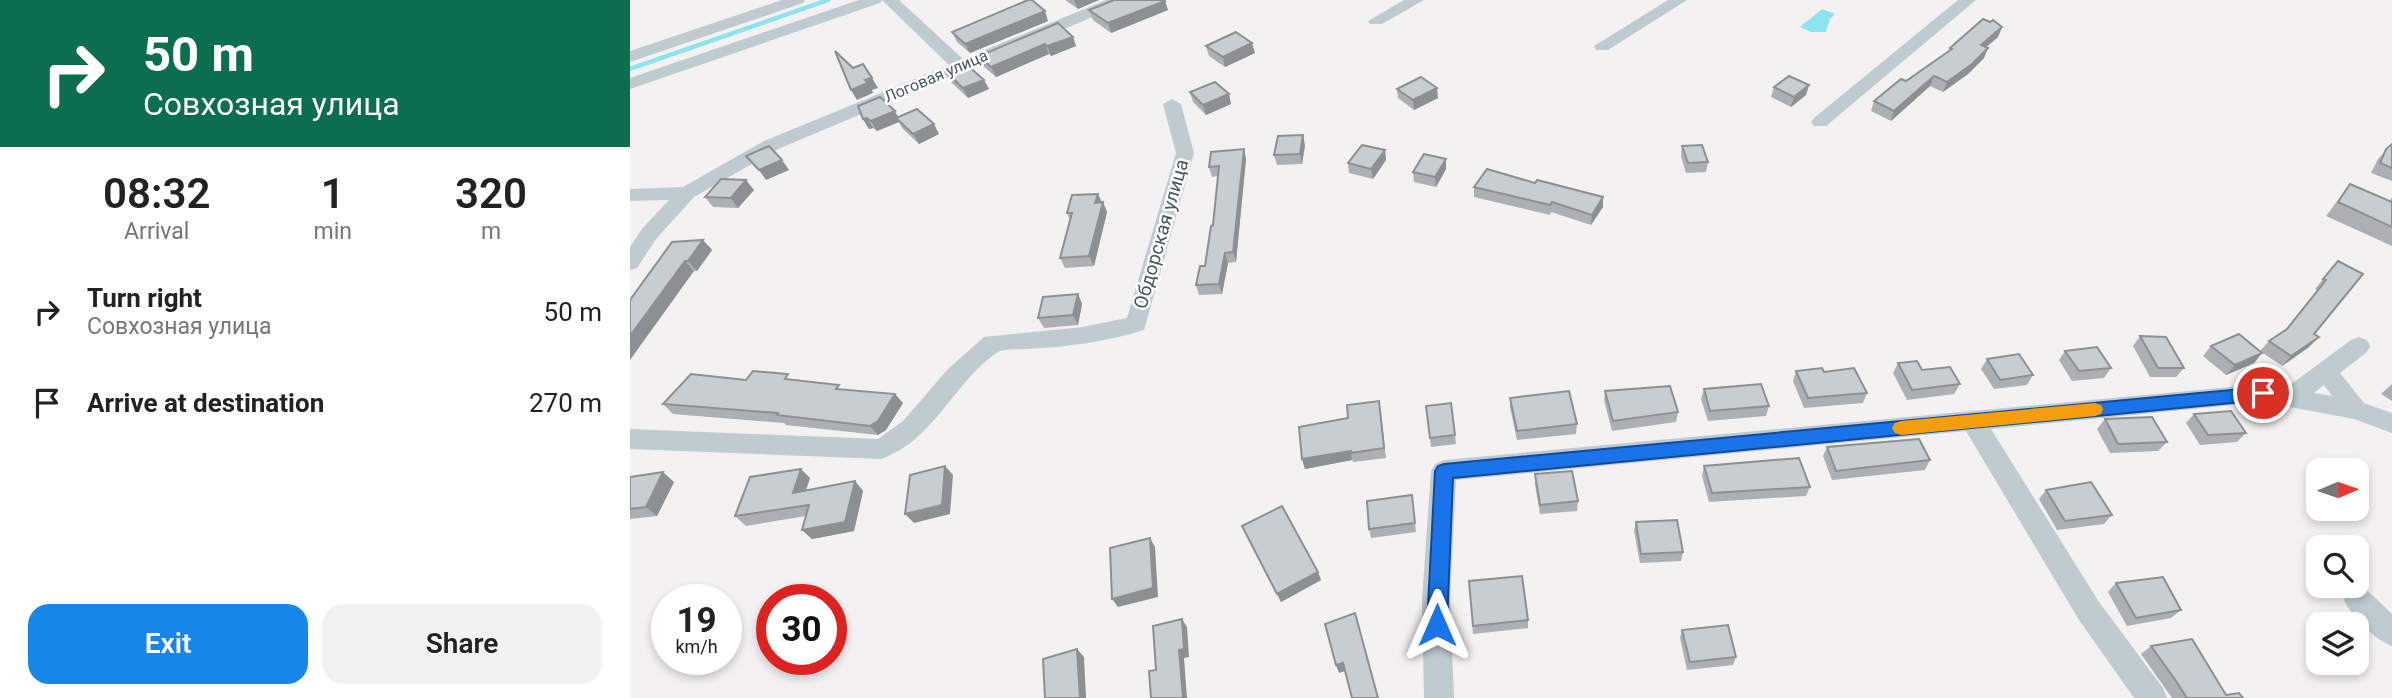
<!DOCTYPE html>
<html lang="en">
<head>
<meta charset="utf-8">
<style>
  body { margin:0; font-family:Roboto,sans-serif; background:#f2f2f2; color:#222; height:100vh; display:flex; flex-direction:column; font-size:26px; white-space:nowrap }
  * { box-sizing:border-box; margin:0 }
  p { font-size:23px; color:#767676 }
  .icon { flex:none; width:38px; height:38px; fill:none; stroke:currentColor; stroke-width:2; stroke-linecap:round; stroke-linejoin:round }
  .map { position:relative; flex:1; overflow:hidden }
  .sheet { display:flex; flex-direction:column; background:#fff; width:630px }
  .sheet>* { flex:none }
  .hud { background:#0b6e4f; color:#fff; overflow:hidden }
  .needle { width:46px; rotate:88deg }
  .tools { position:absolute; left:1676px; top:458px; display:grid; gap:14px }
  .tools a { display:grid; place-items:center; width:63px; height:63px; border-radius:14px; background:#fff; box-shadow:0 4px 10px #0003; font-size:35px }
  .speed { position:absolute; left:21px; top:584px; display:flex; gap:14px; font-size:35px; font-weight:700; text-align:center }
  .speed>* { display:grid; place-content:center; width:91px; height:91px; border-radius:50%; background:#fff; box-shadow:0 4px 10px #0003; line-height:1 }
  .speed small { font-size:18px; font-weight:400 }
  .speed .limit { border:10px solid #d22; background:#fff; color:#111 }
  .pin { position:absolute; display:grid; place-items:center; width:60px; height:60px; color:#fff; margin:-30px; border:4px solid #fff; border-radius:50%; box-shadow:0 2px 7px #0007 }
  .me { position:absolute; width:77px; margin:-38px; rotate:0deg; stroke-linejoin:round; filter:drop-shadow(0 0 5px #0008) }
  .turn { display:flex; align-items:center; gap:24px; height:147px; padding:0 28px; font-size:32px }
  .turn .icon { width:91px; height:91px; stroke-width:2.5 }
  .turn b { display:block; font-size:49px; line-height:60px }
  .eta { display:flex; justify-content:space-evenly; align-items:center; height:119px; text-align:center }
  .eta b { font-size:42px; font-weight:600; line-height:49px }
  .primary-button { display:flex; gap:14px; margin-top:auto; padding:14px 28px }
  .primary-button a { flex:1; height:80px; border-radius:21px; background:#1686e9; color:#fff; font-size:28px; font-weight:600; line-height:80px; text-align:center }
  .primary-button a+a { background:#f2f2f2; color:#222 }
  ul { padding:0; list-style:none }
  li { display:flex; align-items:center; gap:21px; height:91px; padding:0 28px }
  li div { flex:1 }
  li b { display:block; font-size:26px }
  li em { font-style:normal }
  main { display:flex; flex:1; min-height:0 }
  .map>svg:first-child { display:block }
</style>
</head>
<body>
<main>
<section class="sheet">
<div class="hud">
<div class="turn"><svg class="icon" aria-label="right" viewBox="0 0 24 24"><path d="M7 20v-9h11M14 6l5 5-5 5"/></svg><div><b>50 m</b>Совхозная улица</div></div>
</div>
<div class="eta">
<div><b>08:32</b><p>Arrival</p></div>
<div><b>1</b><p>min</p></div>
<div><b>320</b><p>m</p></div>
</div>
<ul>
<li><svg class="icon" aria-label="right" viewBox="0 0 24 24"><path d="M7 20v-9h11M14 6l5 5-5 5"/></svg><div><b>Turn right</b><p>Совхозная улица</p></div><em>50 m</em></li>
<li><svg class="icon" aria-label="arrive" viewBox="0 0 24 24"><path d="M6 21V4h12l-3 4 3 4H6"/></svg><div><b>Arrive at destination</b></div><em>270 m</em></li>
</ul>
<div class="primary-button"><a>Exit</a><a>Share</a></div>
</section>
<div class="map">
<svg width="1762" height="698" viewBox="0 0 1762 698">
  <rect width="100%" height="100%" fill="#f4f1f2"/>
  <polygon fill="#8de3ee" points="1192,9 1205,14 1200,19 1196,32 1181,32 1170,27"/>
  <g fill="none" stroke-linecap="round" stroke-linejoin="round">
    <polyline stroke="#8de3ee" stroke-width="4.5" points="0,69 198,0"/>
    <g fill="#bfcad1" fill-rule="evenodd">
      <polygon points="152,0 175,0 173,3 0,62 0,51"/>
      <polygon points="229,0 252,0 250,3 0,89 0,78"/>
      <polygon points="252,0 269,0 333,59 476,0 498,0 496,3 148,149 64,197 26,239 7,268 0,270 0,247 12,229 39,200 0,201 0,189 53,187 134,141 319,65"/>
      <polygon points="774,0 794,0 752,24 740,24 738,21"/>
      <polygon points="1038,0 1057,0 978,50 966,50 964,46"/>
      <polygon points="1328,0 1346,0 1196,126 1184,126 1181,122 1184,118"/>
      <path d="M542,99L551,104L564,153L514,330C475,342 437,347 397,349C387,350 372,348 365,354C323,384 302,442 251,459L0,449V429L248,439L273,421L318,369L354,337L453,327L497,318L546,153L533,104Z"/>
      <path d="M1729,337L1737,340L1740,346L1737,352L1710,373L1734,403L1762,413V433L1724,419L1633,402L1361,429L1469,602L1533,688L1537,698H1504L1449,620L1336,431L826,480L820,600L824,698H794L792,600L801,471L805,464L814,460L1633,384L1656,388L1721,340ZM1694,385L1702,396L1684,393Z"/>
      <path d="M1728,587L1738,591L1762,614V646C1744,639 1722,618 1714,600L1718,591Z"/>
    </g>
  </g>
  <g fill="#acb0b4">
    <polygon points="435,0 469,0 448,9"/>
    <polygon points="535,1 538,10 481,33 463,20 459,10"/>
    <polygon points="418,21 340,53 327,42 322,32"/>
    <polygon points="428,23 446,46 421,56 419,54 366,77 353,66 349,56"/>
    <polygon points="1372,27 1368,37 1356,47 1354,58 1338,74 1313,92 1300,86 1261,121 1241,111 1244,101 1276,81 1318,52 1320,48"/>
    <polygon points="576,46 625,53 595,67 579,56"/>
    <polygon points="317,73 354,80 359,89 338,98 322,83"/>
    <polygon points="1179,85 1176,95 1161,107 1141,97 1144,87"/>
    <polygon points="767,89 808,98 784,110 768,98"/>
    <polygon points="560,92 601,104 576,115 563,102"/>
    <polygon points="268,117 309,134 289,144 272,128 269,122 247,131 243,128 239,129 233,119"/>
    <polygon points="1762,144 1762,181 1741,173 1748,159"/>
    <polygon points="675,145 672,164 647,165 644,155"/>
    <polygon points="1052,146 1078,162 1076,172 1056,173 1051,156"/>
    <polygon points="614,149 616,159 606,262 598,263 592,294 569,295 566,285 575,266 583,225 588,176 582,177 579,167"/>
    <polygon points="755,150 756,160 743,179 719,173 718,163"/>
    <polygon points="816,169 806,187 784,182 783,172"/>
    <polygon points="1720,184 1760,201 1762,197 1762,246 1696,216"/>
    <polygon points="844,187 973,207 961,225 921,212 920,215 844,197"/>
    <polygon points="124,190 108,208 83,207 75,197"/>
    <polygon points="468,194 477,212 464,266 435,268 430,258 440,220 437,213"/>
    <polygon points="73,240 82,250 67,271 64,271 0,300"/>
    <polygon points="1708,261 1679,347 1652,366 1630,351 1639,341 1655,330 1687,290 1685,289"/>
    <polygon points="448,294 452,304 448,325 414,328 408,318"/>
    <polygon points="1510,336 1554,368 1546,377 1520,377 1503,346"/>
    <polygon points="1581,346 1632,353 1624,363 1596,375 1573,356"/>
    <polygon points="1435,351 1481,368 1474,378 1442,381 1429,360"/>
    <polygon points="1357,359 1403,375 1397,385 1364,389 1351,369"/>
    <polygon points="1268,363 1292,370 1330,384 1324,394 1277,400 1263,373"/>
    <polygon points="1166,371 1194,372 1237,393 1233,403 1174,408 1163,381"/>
    <polygon points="116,380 163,380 273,403 256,430 248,435 156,425 154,423 43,414 33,404"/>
    <polygon points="1762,384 1762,401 1751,394"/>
    <polygon points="1074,389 1139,406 1136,416 1078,421 1071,399"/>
    <polygon points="975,391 1048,412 1046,422 982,431 974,400"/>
    <polygon points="880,398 947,424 946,434 887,440 880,407"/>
    <polygon points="796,406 825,435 826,444 801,447"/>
    <polygon points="751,411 756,458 723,462 722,460 675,469 672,459 718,418"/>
    <polygon points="1564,414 1616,433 1607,442 1570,445 1556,423"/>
    <polygon points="1475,419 1537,442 1528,451 1480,453 1467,429"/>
    <polygon points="1197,447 1300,460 1295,470 1202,480 1193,456"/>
    <polygon points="1074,466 1180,487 1176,496 1079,502 1072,476"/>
    <polygon points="905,474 948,501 947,511 910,514 905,484"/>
    <polygon points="0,477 44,482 27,516 0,519"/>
    <polygon points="180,478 176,490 225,481 233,491 224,531 182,539 172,530 176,516 116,526 105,516"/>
    <polygon points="1416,490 1482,515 1474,524 1427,530 1409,499"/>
    <polygon points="782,495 786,532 741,538 739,529"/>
    <polygon points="1006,522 1053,552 1051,561 1010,563 1004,531"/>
    <polygon points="612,526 688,572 691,580 651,602"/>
    <polygon points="839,581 898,620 898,628 843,634"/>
    <polygon points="1486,583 1551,610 1541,618 1497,626 1478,592"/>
    <polygon points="1052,630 1106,657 1103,665 1057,670 1050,638"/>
    <polygon points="1521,646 1596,695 1613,698 1542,698 1511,654"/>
  </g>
  <g fill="#8c9092">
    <polygon points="444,0 469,0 448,9"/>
    <polygon points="535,1 538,10 481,33 478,23"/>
    <polygon points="415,11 418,21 340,53 335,44"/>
    <polygon points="1372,27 1368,37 1347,55 1351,45"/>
    <polygon points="443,37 446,46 421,56 417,46"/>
    <polygon points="622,43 625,53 595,67 593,57"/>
    <polygon points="415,44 419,54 366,77 361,67"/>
    <polygon points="1358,48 1354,58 1338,74 1313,92 1317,82"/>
    <polygon points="1304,76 1300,86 1261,121 1264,111"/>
    <polygon points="242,78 248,88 242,90 243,93 227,100 221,90 235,80"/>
    <polygon points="354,80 359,89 338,98 333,88"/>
    <polygon points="1179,85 1176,95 1161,107 1164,97"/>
    <polygon points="807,88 808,98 784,110 783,100"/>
    <polygon points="599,94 601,104 576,115 573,105"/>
    <polygon points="265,111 270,121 266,118 269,122 247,131 241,121"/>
    <polygon points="237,118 243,128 239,129 233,119"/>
    <polygon points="304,124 309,134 289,144 283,134"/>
    <polygon points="673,135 675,145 672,164 670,154"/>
    <polygon points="614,149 616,159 606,262 603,252"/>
    <polygon points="755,150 756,160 743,179 741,169"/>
    <polygon points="816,159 816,169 806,187 805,177"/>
    <polygon points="152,160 159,170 136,180 129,170"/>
    <polygon points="116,180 124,190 108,208 101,198"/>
    <polygon points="468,194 472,204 465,203"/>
    <polygon points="973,197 973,207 961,225 962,215"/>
    <polygon points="473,202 477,212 464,266 459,256"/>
    <polygon points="73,240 82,250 67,271 58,261"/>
    <polygon points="595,253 598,263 592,294 589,284"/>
    <polygon points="55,261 64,271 0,360 0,336"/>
    <polygon points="448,294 452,304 448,325 443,315"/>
    <polygon points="1689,337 1679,347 1652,366 1661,356"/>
    <polygon points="1632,353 1624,363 1596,375 1605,365"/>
    <polygon points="265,394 273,403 256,430 248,435 240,426"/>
    <polygon points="721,451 722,460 675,469 672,459"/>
    <polygon points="315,466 323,475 320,514 284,523 275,514"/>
    <polygon points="171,469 180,478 172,502 163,493"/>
    <polygon points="33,472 44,482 27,516 16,507"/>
    <polygon points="225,481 233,491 224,531 182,539 172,530"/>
    <polygon points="520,538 525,547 528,597 488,607 482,599"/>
    <polygon points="688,572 691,580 651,602 647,594"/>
    <polygon points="552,619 557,627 559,657 554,658 557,698 553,698 549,650"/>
    <polygon points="447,649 454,657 456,698 450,698"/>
    <polygon points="713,663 715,671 709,673 706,665"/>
  </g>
  <g fill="#c8cdd1" stroke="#8c9092" stroke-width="2">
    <polygon points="398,0 402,0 415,11 335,44 322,32"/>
    <polygon points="484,0 534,0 535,1 478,23 459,10"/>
    <polygon points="1353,19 1360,22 1363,20 1372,27 1351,45 1358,48 1342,64 1317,82 1304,76 1264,111 1244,101 1271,79 1276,81 1322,49 1320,48"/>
    <polygon points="428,23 443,37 417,46 415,44 361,67 349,56"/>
    <polygon points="606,32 622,43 593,57 576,46"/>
    <polygon points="205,51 223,68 233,64 242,78 235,80 238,83 221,90"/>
    <polygon points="337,65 354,80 333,88 317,73"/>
    <polygon points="1159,76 1179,85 1164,97 1144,87"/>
    <polygon points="791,77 807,88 783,100 767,89"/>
    <polygon points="585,82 599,94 573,105 560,92"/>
    <polygon points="250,97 265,111 241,121 237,118 233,119 228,106"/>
    <polygon points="287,109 304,124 283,134 266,118"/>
    <polygon points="673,135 670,154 644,155 648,136"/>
    <polygon points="1762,144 1762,168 1750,163 1756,149"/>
    <polygon points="732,145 755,150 741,169 718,163"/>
    <polygon points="1072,145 1078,162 1058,163 1052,146"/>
    <polygon points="139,146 152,160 129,170 116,156"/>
    <polygon points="614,149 603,252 595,253 589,284 566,285 570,266 575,266 581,226 583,225 589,166 579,167 581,152"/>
    <polygon points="794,154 816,159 805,177 783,172"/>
    <polygon points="857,169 905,183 907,180 973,197 962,215 922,202 920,205 844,187"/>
    <polygon points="91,179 116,180 101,198 75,197"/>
    <polygon points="1720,184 1762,202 1762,227 1708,202"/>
    <polygon points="468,194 465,203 473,202 459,256 430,258 442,213 437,213 442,195"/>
    <polygon points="73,240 58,261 55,261 0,336 0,300 42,242"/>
    <polygon points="1708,261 1733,274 1684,334 1689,337 1661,356 1639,341 1657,329 1696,280 1693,279"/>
    <polygon points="448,294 443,315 408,318 413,297"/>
    <polygon points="1609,334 1632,353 1605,365 1581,346"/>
    <polygon points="1510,336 1536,337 1554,368 1528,368"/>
    <polygon points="1467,347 1481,368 1449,371 1435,351"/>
    <polygon points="1389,354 1403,375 1370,380 1357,359"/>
    <polygon points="1287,361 1292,370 1320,367 1330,384 1282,390 1268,363"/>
    <polygon points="1192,368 1194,372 1224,368 1237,393 1178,398 1166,371"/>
    <polygon points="123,371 158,374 155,379 209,385 206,389 265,394 248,421 240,426 147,415 148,413 33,404 61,374 116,380"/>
    <polygon points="1131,384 1139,406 1080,411 1074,389"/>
    <polygon points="1040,386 1048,412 983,421 975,391"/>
    <polygon points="939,391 947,424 887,431 880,398"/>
    <polygon points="749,401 754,448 721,453 721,451 672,459 669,427 718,418 717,405"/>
    <polygon points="821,403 825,435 800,438 796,406"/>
    <polygon points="1601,411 1616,433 1578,435 1564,414"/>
    <polygon points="1522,417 1537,442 1488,444 1475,419"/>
    <polygon points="1289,439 1300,460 1206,471 1197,447"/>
    <polygon points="1169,458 1180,487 1082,493 1074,466"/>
    <polygon points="315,466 312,505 275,514 280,475"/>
    <polygon points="171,469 163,493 225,481 215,522 172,530 179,505 105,516 120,477"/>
    <polygon points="942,471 948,501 910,505 905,474"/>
    <polygon points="33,472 16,507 0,509 0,477"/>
    <polygon points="1461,482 1482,515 1435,521 1416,490"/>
    <polygon points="782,495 785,523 739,529 737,501"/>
    <polygon points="652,506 688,572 647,594 612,526"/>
    <polygon points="1047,520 1053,552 1011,554 1006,522"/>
    <polygon points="520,538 523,588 482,599 480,548"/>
    <polygon points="892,576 898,620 843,626 839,581"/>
    <polygon points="1533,577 1551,610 1506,618 1486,583"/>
    <polygon points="725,613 748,698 722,698 713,663 706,665 695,624"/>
    <polygon points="552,619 554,649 549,650 553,698 521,698 519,671 526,670 523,626"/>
    <polygon points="1098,625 1106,657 1060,662 1052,630"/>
    <polygon points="1562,639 1596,695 1609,693 1613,698 1557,698 1546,681 1521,646"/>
    <polygon points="447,649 450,698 415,698 413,659"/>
  </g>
  <polygon fill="#1a73e8" stroke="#114b97" stroke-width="2" points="1633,387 1639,388 1642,393 1639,398 1633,400 823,478 817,625 814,631 807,634 800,631 797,625 805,471 808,466 814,464"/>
  <polygon fill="#f59e0b" points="1465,403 1471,405 1473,409 1471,414 1465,416 1271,435 1265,433 1262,428 1265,423 1271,421"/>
  <g text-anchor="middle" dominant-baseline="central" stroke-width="5" stroke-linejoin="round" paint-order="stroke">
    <g font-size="16" fill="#495760" stroke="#fff">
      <text transform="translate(306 76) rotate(-23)">Логовая улица</text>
    </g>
    <g font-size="19" fill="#495760" stroke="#fff">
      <text transform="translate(531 234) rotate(-74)">Обдорская улица</text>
    </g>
  </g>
</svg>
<div class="tools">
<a><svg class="needle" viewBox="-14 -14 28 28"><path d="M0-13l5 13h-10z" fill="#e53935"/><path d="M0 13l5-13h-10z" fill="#767676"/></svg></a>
<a><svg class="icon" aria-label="search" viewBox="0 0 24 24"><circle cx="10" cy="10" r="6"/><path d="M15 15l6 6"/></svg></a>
<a><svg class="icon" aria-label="layers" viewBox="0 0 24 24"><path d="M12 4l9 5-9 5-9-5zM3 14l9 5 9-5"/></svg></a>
</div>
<div class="speed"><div>19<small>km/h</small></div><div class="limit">30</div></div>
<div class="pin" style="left:1633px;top:393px;background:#d93025"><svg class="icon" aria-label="arrive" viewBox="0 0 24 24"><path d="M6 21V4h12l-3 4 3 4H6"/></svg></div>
<svg class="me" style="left:807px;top:625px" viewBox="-20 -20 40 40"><path d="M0-17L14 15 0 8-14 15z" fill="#1a73e8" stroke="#fff" stroke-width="4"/></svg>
</div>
</main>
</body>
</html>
